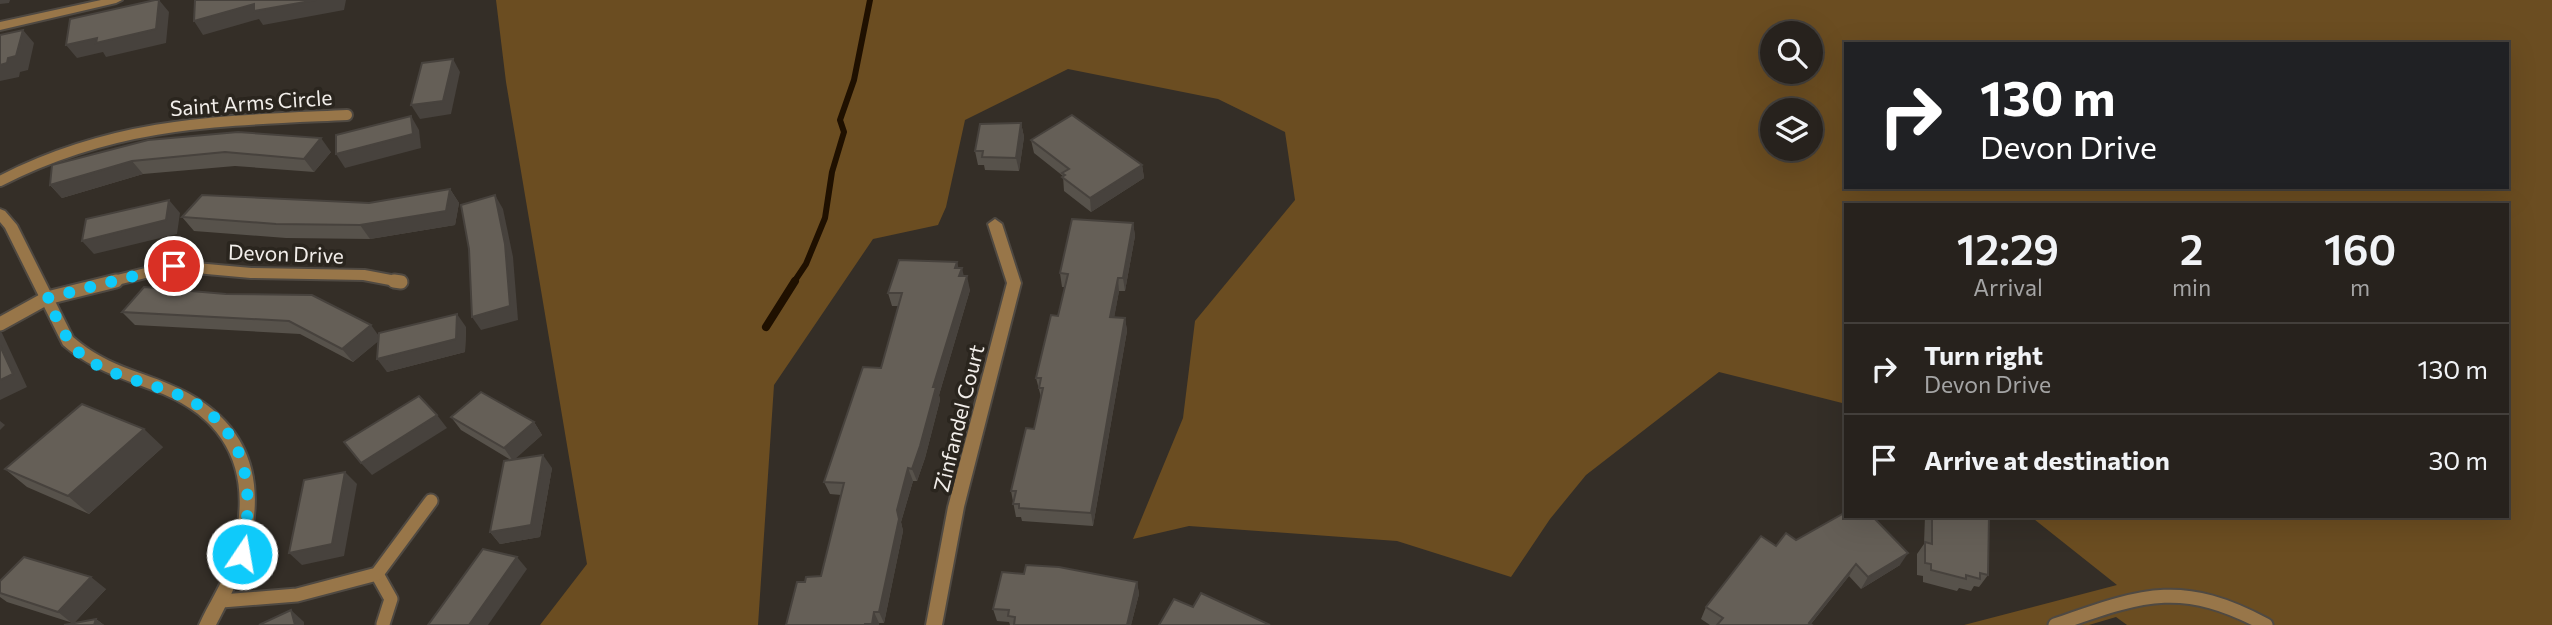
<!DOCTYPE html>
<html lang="en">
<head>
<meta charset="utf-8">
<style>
  body { margin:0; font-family:Commissioner,sans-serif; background:#2f2a26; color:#f1f3f6; height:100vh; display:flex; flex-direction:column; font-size:26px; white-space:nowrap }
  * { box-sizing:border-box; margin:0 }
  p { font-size:23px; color:#a4a4a4 }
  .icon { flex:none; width:38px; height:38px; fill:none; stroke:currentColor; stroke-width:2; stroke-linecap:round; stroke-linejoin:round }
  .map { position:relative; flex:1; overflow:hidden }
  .panel { position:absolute; left:1844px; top:203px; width:665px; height:315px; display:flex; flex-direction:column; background:#27221d; border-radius:0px; box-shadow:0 7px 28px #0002,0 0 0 2px #433f3b }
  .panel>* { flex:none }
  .banner { position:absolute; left:1844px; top:42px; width:665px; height:147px; border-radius:0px; box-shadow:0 7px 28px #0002,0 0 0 2px #433f3b; background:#202124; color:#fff; overflow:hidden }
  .tools { position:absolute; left:1760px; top:21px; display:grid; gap:14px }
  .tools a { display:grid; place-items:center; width:63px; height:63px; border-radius:50%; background:#27221d; box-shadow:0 7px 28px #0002,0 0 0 2px #433f3b; font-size:35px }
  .pin { position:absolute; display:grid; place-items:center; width:60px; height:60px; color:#fff; margin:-30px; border:4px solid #fff; border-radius:50%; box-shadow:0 2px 7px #0007 }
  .me { position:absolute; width:77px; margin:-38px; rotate:12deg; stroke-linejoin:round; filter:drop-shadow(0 0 5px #0008) }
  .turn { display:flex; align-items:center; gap:24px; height:147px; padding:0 21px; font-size:32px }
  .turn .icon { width:91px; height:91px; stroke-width:2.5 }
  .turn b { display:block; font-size:49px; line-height:60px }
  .eta { display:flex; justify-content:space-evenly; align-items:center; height:119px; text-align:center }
  .eta b { font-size:42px; font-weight:600; line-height:49px }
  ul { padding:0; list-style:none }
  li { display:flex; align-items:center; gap:21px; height:91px; padding:0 21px; border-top:2px solid #433f3b }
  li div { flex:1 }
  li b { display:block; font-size:26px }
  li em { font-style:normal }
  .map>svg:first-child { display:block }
</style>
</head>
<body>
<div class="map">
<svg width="2552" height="625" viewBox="0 0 2552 625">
  <rect width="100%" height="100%" fill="#342e27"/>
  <path fill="#6b4d21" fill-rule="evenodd" d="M496,0H2552V625H2127L2116,617L2089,625H1964L2117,585L2030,516H2508V205H1846V404L1719,372L1586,475L1550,519L1511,577L1397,541L1189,526L1133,539L1183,418L1195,321L1295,200L1285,132L1218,99L1068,69L965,120L946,207L938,225L873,239L774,385L758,625H540L587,564L506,82ZM1773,33H1811V72H1773ZM1846,44H2508V187H1846ZM1773,110H1811V149H1773Z"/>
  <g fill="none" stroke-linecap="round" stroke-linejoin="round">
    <polyline stroke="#1f1000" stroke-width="6" points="794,282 806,264 825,218 832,172 844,132 840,120 854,80 870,0"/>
    <polyline stroke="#1f1000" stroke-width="8" points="766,327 795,281"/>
    <g stroke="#4f4942" stroke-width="14">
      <g id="lane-far1">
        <path d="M0,181C117,121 219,121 347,115"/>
        <polyline points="109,282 174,266 251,273 364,275 401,282"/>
      </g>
    </g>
    <g stroke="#4f4942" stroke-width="17">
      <g id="lane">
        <polyline points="394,281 401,282"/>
        <polyline points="0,324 47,298 116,281"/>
        <polyline points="377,574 391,599 383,624"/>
        <polyline points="222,601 297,595 377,574 431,501"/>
        <path d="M2055,625C2142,595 2180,579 2266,625"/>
      </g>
    </g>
    <g stroke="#4f4942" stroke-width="4">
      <g id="street">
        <polygon points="101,0 122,0 116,3 0,30 0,22"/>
        <path d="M0,209L5,211L17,225L73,337C111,370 147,371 188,393C285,446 260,544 216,625H199C208,604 222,585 229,562C253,489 239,426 163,394C127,380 93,371 63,345L5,228L0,222Z"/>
        <polygon points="995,219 1002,224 1021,283 964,507 942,625 926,625 948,507 1007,283 988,224"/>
      </g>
    </g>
    <use href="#lane-far1" stroke="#987649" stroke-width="10"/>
    <use href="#lane" stroke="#987649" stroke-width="13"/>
    <use href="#street" fill="#987649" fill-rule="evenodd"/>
  </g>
  <g fill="#57524b">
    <polygon points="1021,123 1024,137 1019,171 985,170 984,165 978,165 975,151"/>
    <polygon points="148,140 331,152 314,172 235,166 143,174 62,198 50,185"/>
    <polygon points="1031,140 1142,165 1144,178 1091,212 1064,191 1063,176 1034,153"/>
    <polygon points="450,189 459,203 455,225 370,239 286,238 194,231 182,217 369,203"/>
    <polygon points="1133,223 1135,236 1125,291 1119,291 1114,317 1125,318 1127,331 1093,526 1022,521 1021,517 1016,517 1011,491 1034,429 1041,397 1036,378 1058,316 1065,287 1062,287 1060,273"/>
    <polygon points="957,262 958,268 970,290 939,395 940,400 925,458 917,481 913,481 901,522 903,531 884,623 879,623 879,625 786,625 805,582 821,576 841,495 830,494 824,482 881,368 898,306 892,306 888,293"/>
    <polygon points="144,287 379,335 466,327 465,352 387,372 378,341 353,362 300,334 135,325 122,312"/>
    <polygon points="451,417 534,422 542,435 514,459 552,468 540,537 500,544 490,532 511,460 461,430"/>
    <polygon points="163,447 89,514 27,487 5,469"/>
    <polygon points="1925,516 1989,516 1988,575 1979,587 1974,586 1971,591 1959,588 1957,591 1923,582 1923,576 1917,575 1917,554 1924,544"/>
    <polygon points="1796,540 1900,565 1861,589 1849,576 1811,624 1812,625 1710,625 1701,619 1706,607 1776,546"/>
    <polygon points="0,581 106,589 74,623 96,619 104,625 64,625 73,623 7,602 0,597"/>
    <polygon points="1137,582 1139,594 1131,625 1010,625 1009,622 997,621 993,609"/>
  </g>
  <g fill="#47423d">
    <polygon points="0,0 10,0 9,3 0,4"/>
    <polygon points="159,0 169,12 166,43 106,57 103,52 77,58 66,45"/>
    <polygon points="316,0 346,0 344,10 263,25 259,19 203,35 194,21 254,4"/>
    <polygon points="23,30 34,43 28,70 20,72 19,77 0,81 0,65 8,58"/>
    <polygon points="453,59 460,72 451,114 420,119 411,105"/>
    <polygon points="411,116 419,130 421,148 345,168 336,154"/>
    <polygon points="1021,123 1024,137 1019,171 1016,158"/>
    <polygon points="321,138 331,152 314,172 304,159"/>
    <polygon points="132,161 143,174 62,198 50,185"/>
    <polygon points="1142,165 1144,178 1091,212 1090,198"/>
    <polygon points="450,189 459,203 455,225 370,239 360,225"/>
    <polygon points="495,195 503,209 513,257 518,320 481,330 472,317"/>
    <polygon points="169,200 180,213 177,234 94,254 82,241"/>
    <polygon points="1133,223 1135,236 1125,291 1123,278"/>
    <polygon points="957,262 960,274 962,268 965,281 963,289 955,268"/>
    <polygon points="967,276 970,290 939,395 940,400 925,458 917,481 912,469 933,387"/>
    <polygon points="1118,278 1119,291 1112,330 1110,317"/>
    <polygon points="457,314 466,327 465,352 387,372 377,359"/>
    <polygon points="1125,318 1127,331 1093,526 1091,513"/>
    <polygon points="371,325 381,339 353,362 342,349"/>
    <polygon points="0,331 2,333 27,387 0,400"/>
    <polygon points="437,415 447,428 372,475 361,463"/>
    <polygon points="0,421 5,425 0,430"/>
    <polygon points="534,422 542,435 513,461 504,448"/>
    <polygon points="144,429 163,447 89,514 68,496"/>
    <polygon points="543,455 552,468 540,537 500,544 490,532"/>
    <polygon points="908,468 913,481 901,522 903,531 884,623 879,612 897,510"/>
    <polygon points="345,472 357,484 344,556 302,565 289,553"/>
    <polygon points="1908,553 1900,565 1861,589 1868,577"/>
    <polygon points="517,557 527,569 488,625 469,625"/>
    <polygon points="1856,564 1849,576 1810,625 1808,625"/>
    <polygon points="91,577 106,589 73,624 58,612"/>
    <polygon points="1137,582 1139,594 1131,625 1127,625"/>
    <polygon points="291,610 304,622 304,625 295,625"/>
    <polygon points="874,612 879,623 879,625 872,625 872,624"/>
    <polygon points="96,619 104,625 94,625"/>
  </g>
  <g fill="#655f57" stroke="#47423d" stroke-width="2">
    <polygon points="155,0 159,0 156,29 96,43 97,38 66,45 70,19"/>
    <polygon points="195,0 316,0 254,11 254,4 194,21"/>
    <polygon points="23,30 16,56 8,58 7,63 0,65 0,35"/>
    <polygon points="453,59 443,101 411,105 422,63"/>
    <polygon points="1072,115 1142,165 1090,198 1062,177 1065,175 1062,173 1069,169 1031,140"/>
    <polygon points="411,116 413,134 336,154 336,135"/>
    <polygon points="1021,123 1016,158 982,157 983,151 975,151 980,124"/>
    <polygon points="238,132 321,138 304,159 225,152 132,161 50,185 52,165 148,140"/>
    <polygon points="450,189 446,211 360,225 276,224 182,217 202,195 369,203"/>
    <polygon points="495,195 505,244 510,306 472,317 469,249 461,205"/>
    <polygon points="169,200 166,220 82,241 86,219"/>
    <polygon points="1072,219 1133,223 1123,278 1118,278 1110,317 1125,318 1091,513 1019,508 1019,504 1013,504 1016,491 1011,491 1026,428 1034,429 1043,388 1039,388 1041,378 1036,378 1051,315 1058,316 1068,274 1060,273"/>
    <polygon points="899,260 957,262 955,268 962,268 959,276 967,276 933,387 936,387 920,446 912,469 908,468 897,510 899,519 879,612 874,612 872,624 865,624 865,625 786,625 797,582 805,582 806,577 821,576 844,483 824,482 863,367 881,368 902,293 888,293"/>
    <polygon points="144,287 226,294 312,295 371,325 342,349 289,321 122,312"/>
    <polygon points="457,314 456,339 377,359 379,333"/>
    <polygon points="0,346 13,374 0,380"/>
    <polygon points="481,392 534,422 504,448 451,417"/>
    <polygon points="419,396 437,415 361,463 344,442"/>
    <polygon points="82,404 144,429 68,496 5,469"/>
    <polygon points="543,455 531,525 490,532 504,461"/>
    <polygon points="345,472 332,544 289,553 304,480"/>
    <polygon points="1846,512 1846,516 1872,516 1908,553 1868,577 1856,564 1809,623 1812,625 1717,625 1723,618 1706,607 1761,536 1776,546 1786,533 1796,540"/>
    <polygon points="1932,516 1989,516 1988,575 1980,573 1980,579 1966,575 1966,579 1931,570 1931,564 1925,563 1925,542 1932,544"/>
    <polygon points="483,549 517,557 469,625 428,625"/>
    <polygon points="24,557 91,577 58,612 0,593 0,581"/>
    <polygon points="1026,565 1059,567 1137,582 1127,625 1014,625 1015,617 1008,616 1009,610 993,609 1002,572 1024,574"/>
    <polygon points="1201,593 1270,625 1159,625 1174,599 1193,607"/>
    <polygon points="291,610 295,625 259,625"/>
    <polygon points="96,619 94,625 64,625"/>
  </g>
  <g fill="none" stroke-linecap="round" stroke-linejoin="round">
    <path stroke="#0fcafa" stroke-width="12" stroke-dasharray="0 21.6" d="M174,266L47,298C57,318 66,343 84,357C112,377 148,382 179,395C249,425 255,488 242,554"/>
  </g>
  <g text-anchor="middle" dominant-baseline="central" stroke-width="7" stroke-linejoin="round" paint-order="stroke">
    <g font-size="21" fill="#f2eeea" stroke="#2a251e">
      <text transform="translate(251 102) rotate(-4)">Saint Arms Circle</text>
      <text transform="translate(286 253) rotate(2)">Devon Drive</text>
      <text transform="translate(958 418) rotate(-76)">Zinfandel Court</text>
    </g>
  </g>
</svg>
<div class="tools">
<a><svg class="icon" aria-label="search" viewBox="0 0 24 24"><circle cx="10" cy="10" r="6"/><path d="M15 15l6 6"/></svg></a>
<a><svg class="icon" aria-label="layers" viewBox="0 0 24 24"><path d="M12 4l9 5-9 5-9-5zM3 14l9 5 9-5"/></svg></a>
</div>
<div class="pin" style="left:174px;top:266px;background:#d93025"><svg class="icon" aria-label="arrive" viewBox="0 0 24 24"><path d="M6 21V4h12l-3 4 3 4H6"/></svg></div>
<svg class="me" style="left:242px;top:554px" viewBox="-20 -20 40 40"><circle r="17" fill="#0fcafa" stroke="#fff" stroke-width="3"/><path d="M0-11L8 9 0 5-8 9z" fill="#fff"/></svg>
<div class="banner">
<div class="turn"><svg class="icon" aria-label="right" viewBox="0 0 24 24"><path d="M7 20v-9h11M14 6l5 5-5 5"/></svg><div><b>130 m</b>Devon Drive</div></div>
</div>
<section class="panel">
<div class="eta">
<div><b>12:29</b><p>Arrival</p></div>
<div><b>2</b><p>min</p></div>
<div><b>160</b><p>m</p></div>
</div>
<ul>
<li><svg class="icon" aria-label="right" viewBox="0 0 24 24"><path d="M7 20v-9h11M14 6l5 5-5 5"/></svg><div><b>Turn right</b><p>Devon Drive</p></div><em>130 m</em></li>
<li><svg class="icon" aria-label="arrive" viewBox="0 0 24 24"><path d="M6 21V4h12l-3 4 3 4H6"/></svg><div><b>Arrive at destination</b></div><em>30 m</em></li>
</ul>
</section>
</div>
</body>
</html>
